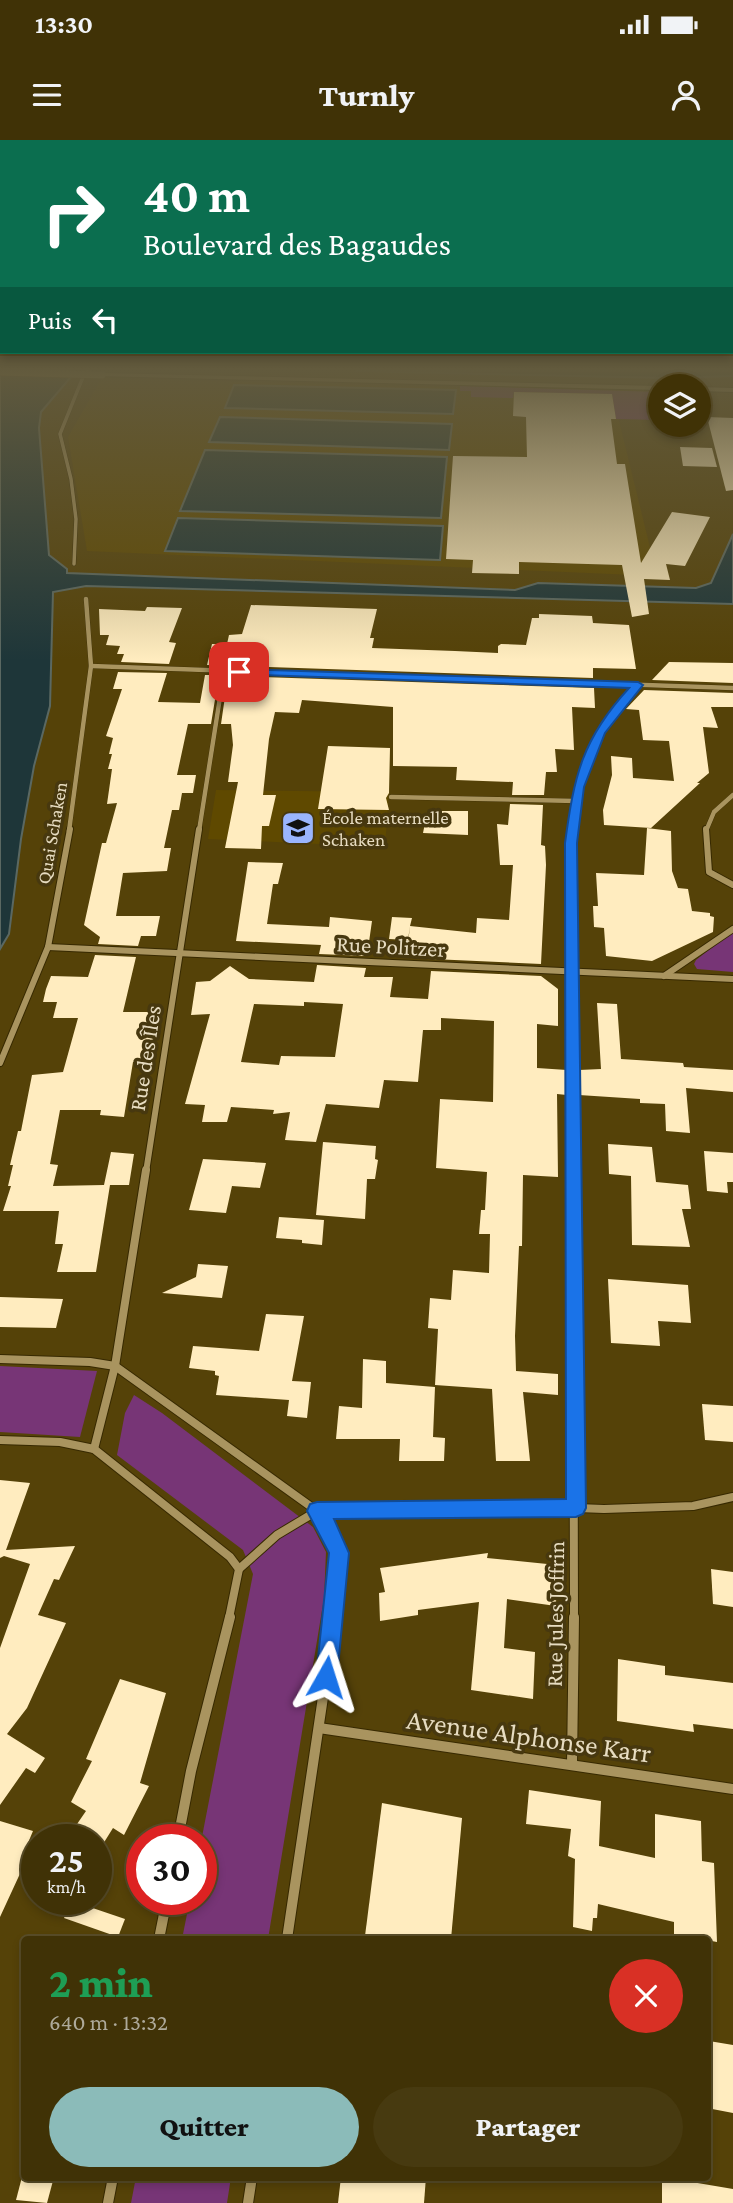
<!DOCTYPE html>
<html lang="fr">
<head>
<meta charset="utf-8">
<style>
  body { margin:0; font-family:"Crimson Pro",serif; background:#473a10; color:#f1f3f6; height:100vh; display:flex; flex-direction:column; font-size:26px; white-space:nowrap }
  * { box-sizing:border-box; margin:0 }
  p { font-size:23px; color:#aeaa9b }
  .icon { flex:none; width:38px; height:38px; fill:none; stroke:currentColor; stroke-width:2; stroke-linecap:round; stroke-linejoin:round }
  .map { position:relative; flex:1; overflow:hidden }
  .sheet { position:absolute; left:21px; top:1796px; width:690px; height:245px; display:flex; flex-direction:column; background:#403206; border-radius:7px; box-shadow:0 4px 10px #0003,0 0 0 2px #594d28 }
  .sheet>* { flex:none }
  .banner { position:absolute; left:0px; top:0px; width:733px; height:214px; box-shadow:0 4px 10px #0003,0 0 0 2px #594d28; background:#0b6e4f; color:#fff; overflow:hidden }
  .controls { position:absolute; left:648px; top:234px; display:grid; gap:14px }
  .controls a { display:grid; place-items:center; width:63px; height:63px; border-radius:50%; background:#403206; box-shadow:0 4px 10px #0003,0 0 0 2px #594d28; font-size:35px }
  .speed { position:absolute; left:21px; top:1684px; display:flex; gap:14px; font-size:35px; font-weight:700; text-align:center }
  .speed>* { display:grid; place-content:center; width:91px; height:91px; border-radius:50%; background:#403206; box-shadow:0 4px 10px #0003,0 0 0 2px #594d28; line-height:1 }
  .speed small { font-size:18px; font-weight:400 }
  .speed .limit { border:10px solid #d22; background:#fff; color:#111 }
  .pin { position:absolute; display:grid; place-items:center; width:60px; height:60px; color:#fff; margin:-30px; border-radius:14px; box-shadow:0 4px 10px #0006 }
  .me { position:absolute; width:77px; margin:-38px; rotate:6deg; stroke-linejoin:round; filter:drop-shadow(0 0 5px #0008) }
  .turn { display:flex; align-items:center; gap:24px; height:147px; padding:0 28px; font-size:32px }
  .turn .icon { width:91px; height:91px; stroke-width:2.5 }
  .turn b { display:block; font-size:49px; line-height:60px }
  .then { display:flex; align-items:center; height:66px; padding:0 28px; background:#0003; gap:14px; font-size:26px }
  .round { display:grid; place-items:center; flex:none; width:74px; height:74px; border-radius:37px; background:#473a10 }
  .head { display:flex; align-items:center; justify-content:space-between; height:119px; padding:0 28px }
  h1 { font-size:42px; font-weight:800; line-height:52px; color:#1e9e55 }
  .cta { display:flex; gap:14px; margin-top:auto; padding:14px 28px }
  .cta a { flex:1; height:80px; border-radius:42px; background:#8bbbb9; color:#111; font-size:28px; font-weight:800; line-height:80px; text-align:center }
  .cta a+a { background:#473a10; color:#f1f3f6 }
  .status { display:flex; justify-content:space-between; align-items:center; height:49px; padding:0 35px; background:#403206; direction:ltr }
  .status svg { height:19px; fill:currentColor }
  header { display:flex; justify-content:space-between; align-items:center; height:91px; padding:0 28px; background:#403206; font-size:32px; font-weight:800 }
  .map>svg:first-child { display:block }
</style>
</head>
<body>
<div class="status"><b>13:30</b><svg viewBox="0 0 49 12"><path d="M0 12V9h3v3zM5 12V6h3v6zM10 12V3h3v9zM15 12V0h3v12zM26 1h20v11H26zM47 4h2v5h-2z"/></svg></div>
<header><svg class="icon" aria-label="menu" viewBox="0 0 24 24"><path d="M4 6h16M4 12h16M4 18h16"/></svg>Turnly<svg class="icon" aria-label="person" viewBox="0 0 24 24"><circle cx="12" cy="8" r="4"/><path d="M4 21q1-7 8-7t8 7"/></svg></header>
<div class="map">
<svg width="733" height="2063" viewBox="0 0 733 2063">
  <rect width="100%" height="100%" fill="#554208"/>
  <g fill="#5f4900">
    <polygon points="102,238 612,252 657,436 87,411 68,297"/>
    <polygon points="216,650 389,652 385,707 208,699"/>
  </g>
  <g fill="#773576">
    <polygon points="460,246 660,252 660,280 616,279 612,254 514,252 513,258 471,257 471,251 460,251"/>
    <polygon points="733,791 733,832 697,829 694,824 696,820"/>
    <polygon points="0,1226 97,1231 80,1297 0,1292"/>
    <polygon points="134,1255 162,1273 313,1387 326,1412 324,1458 268,1799 182,1799 190,1759 201,1759 201,1702 253,1434 243,1410 117,1315 125,1273"/>
    <polygon points="136,2037 231,2037 227,2063 131,2063"/>
  </g>
  <g fill="#1e3639" stroke="#5a6862" stroke-width="2">
    <polygon points="0,231 76,231 41,272 39,288 49,415 67,429 67,433 515,450 538,443 696,448 711,443 733,394 733,464 86,446 53,452 50,566 34,626 21,699 9,794 0,809"/>
    <polygon points="355,231 733,231 733,236 668,238"/>
    <polygon points="234,245 456,250 453,274 225,268"/>
    <polygon points="220,277 452,284 449,310 209,302"/>
    <polygon points="205,310 447,317 441,378 180,371"/>
    <polygon points="178,378 443,386 440,420 165,411"/>
  </g>
  <g fill="#ffecbf" fill-rule="evenodd">
    <polygon points="514,252 612,254 616,279 611,279 617,324 625,324 641,423 672,372 710,377 685,426 666,424 670,440 644,439 649,474 632,477 622,425 519,422 519,434 472,433 473,420 446,419 453,316 527,317 526,277 513,276"/>
    <polygon points="707,277 733,278 733,350 726,351"/>
    <polygon points="680,307 712,308 717,327 683,326"/>
    <polygon points="251,465 377,469 370,498 374,498 372,508 455,511 498,513 498,506 501,504 526,505 532,478 539,478 539,474 592,476 593,483 629,485 636,529 593,528 593,538 207,525 212,504 227,504 229,495 242,494"/>
    <polygon points="147,467 182,468 169,502 176,503 169,524 121,522 124,514 117,514 120,506 106,505 109,495 100,495 99,469 145,471"/>
    <polygon points="669,522 733,523 733,543 652,540"/>
    <polygon points="118,532 167,533 158,562 200,563 205,535 219,535 211,584 188,584 177,635 196,635 193,653 182,653 179,670 172,670 164,708 171,708 167,731 123,733 116,776 160,776 156,796 141,796 138,806 98,804 100,797 84,785 102,703 106,703 117,663 107,664 112,629 108,629 112,614 109,614 113,598 106,596 122,549 113,549"/>
    <polygon points="228,536 594,548 595,568 572,567 574,610 555,609 557,632 546,632 544,655 512,655 513,642 456,640 457,627 393,626 393,567 302,560 299,573 275,572 269,599 263,655 276,655 269,686 262,686 261,709 225,708 238,642 228,642 233,605 231,584 221,584"/>
    <polygon points="644,550 733,553 733,567 711,567 718,588 703,587 709,633 697,643 700,643 651,688 604,685 603,670 612,635 611,616 632,618 633,638 674,641 669,601 643,600 639,570 626,569"/>
    <polygon points="328,606 390,608 389,653 386,658 389,670 318,669"/>
    <polygon points="510,664 543,665 541,705 545,706 546,725 541,824 432,819 433,813 407,812 410,786 408,800 389,799 392,777 412,778 410,786 476,793 477,778 509,780 513,725 500,725 497,684 508,685"/>
    <polygon points="432,671 468,671 468,695 423,693 427,673 432,673"/>
    <polygon points="647,688 671,691 672,731 678,748 688,749 692,771 710,773 710,776 714,777 713,792 652,821 606,816 604,788 594,787 593,766 598,766 596,733 644,735"/>
    <polygon points="248,722 283,723 278,744 273,744 267,784 329,787 330,777 372,781 367,816 319,814 321,805 236,801"/>
    <polygon points="95,815 136,817 123,872 158,872 150,922 133,922 124,977 100,975 101,970 60,970 50,1024 58,1025 53,1046 104,1045 111,1012 134,1014 129,1045 110,1045 96,1132 57,1132 63,1104 55,1104 59,1071 3,1071 11,1046 8,1046 13,1025 10,1025 18,991 21,991 32,935 63,932 78,878 53,878 57,862 43,862 46,849 51,836 88,837"/>
    <path d="M317,825L366,828L364,837H393L390,857L428,859L431,831L541,836L558,849V886L537,884V928L567,930V955L557,954L558,1037L523,1035L522,1106H519L515,1196L516,1231L558,1234V1255L523,1252L530,1321H496L492,1249L435,1245L438,1189L428,1188L430,1158L451,1160L453,1130L489,1133L490,1094H479L481,1070H485L487,1032L436,1028L440,959L493,962L494,881L441,878V890H423L418,942L384,940L379,968L326,964L316,1002L285,1000L290,972L273,974L274,970L231,967L227,982H202L205,965L185,964L210,874L191,875L196,842L210,841L230,826L249,839L314,842ZM304,862L343,864L335,917L281,916L279,925L241,922L254,864L304,866Z"/>
    <polygon points="597,863 617,864 621,919 683,923 684,927 733,930 733,952 686,948 690,993 666,991 665,964 640,963 640,959 579,955 579,930 601,929"/>
    <polygon points="323,1002 376,1006 375,1019 378,1020 375,1039 367,1039 365,1079 316,1075"/>
    <polygon points="608,1004 652,1007 656,1042 688,1045 691,1069 682,1069 690,1107 632,1105 631,1036 609,1034"/>
    <polygon points="704,1011 733,1013 733,1042 727,1042 728,1053 707,1051"/>
    <polygon points="203,1019 266,1023 260,1048 232,1046 226,1073 189,1070"/>
    <polygon points="279,1077 324,1080 322,1105 302,1103 302,1100 276,1098"/>
    <polygon points="198,1124 228,1126 222,1158 162,1153 196,1137"/>
    <polygon points="608,1139 688,1145 691,1183 658,1181 660,1206 611,1203"/>
    <polygon points="0,1157 63,1159 56,1188 0,1187"/>
    <polygon points="266,1174 304,1176 292,1241 311,1242 307,1278 287,1276 289,1260 216,1255 219,1236 215,1235 215,1231 189,1228 193,1206 259,1211"/>
    <polygon points="363,1219 386,1221 386,1243 435,1247 433,1297 445,1298 444,1321 399,1321 400,1299 336,1299 339,1266 362,1268"/>
    <polygon points="702,1264 733,1266 733,1302 705,1300"/>
    <polygon points="0,1340 30,1343 6,1410 75,1406 59,1440 54,1439 38,1475 66,1483 27,1568 7,1594 45,1618 35,1633 26,1628 0,1665 0,1508 30,1424 4,1416 0,1418"/>
    <polygon points="488,1413 487,1418 557,1425 556,1466 507,1459 504,1508 535,1512 533,1559 471,1550 479,1462 418,1470 418,1475 380,1481 379,1453 385,1452 380,1428"/>
    <polygon points="711,1429 733,1432 733,1467 713,1464"/>
    <polygon points="618,1519 665,1526 665,1535 733,1543 733,1589 693,1584 694,1592 617,1581"/>
    <polygon points="120,1539 166,1553 140,1643 149,1646 124,1695 113,1688 103,1704 75,1687 86,1671 71,1662 92,1621 86,1619"/>
    <polygon points="529,1650 601,1661 599,1706 655,1718 655,1674 701,1681 702,1721 714,1723 717,1802 674,1794 674,1782 598,1764 597,1778 593,1778 592,1791 573,1787 575,1719 568,1716 571,1689 526,1684"/>
    <polygon points="382,1663 462,1678 451,1799 380,1799 365,1796"/>
    <polygon points="0,1681 33,1691 25,1710 30,1712 0,1777"/>
    <polygon points="72,1761 125,1779 118,1797 64,1778"/>
    <polygon points="709,1901 733,1905 733,1973 707,1968"/>
    <polygon points="22,2037 54,2037 47,2063 16,2060"/>
    <polygon points="341,2037 426,2037 424,2063 338,2063"/>
    <polygon points="662,2037 733,2049 733,2063 662,2063"/>
  </g>
  <g fill="none" stroke-linecap="round" stroke-linejoin="round">
    <g stroke="#372900" stroke-width="4.5">
      <polyline id="minor-far4" points="74,424 76,379 71,339 60,294 85,232 89,231"/>
    </g>
    <g stroke="#372900" stroke-width="5">
      <g id="minor-far3">
        <polyline points="91,526 733,548"/>
        <polyline points="391,657 577,661"/>
        <polyline points="69,691 91,526 86,459"/>
        <polyline points="199,691 224,532"/>
        <path d="M573,691C578,655 583,618 603,587C613,572 626,559 638,545"/>
        <polyline points="706,691 714,672 733,655"/>
      </g>
    </g>
    <g stroke="#372900" stroke-width="8">
      <g id="minor-far2">
        <polyline points="573,689 573,1032"/>
        <polyline points="706,689 709,732 733,745"/>
        <polyline points="48,807 733,839"/>
        <polyline points="664,836 733,789"/>
        <polyline points="0,923 48,807 70,689"/>
        <polyline points="146,1032 199,689"/>
      </g>
    </g>
    <g stroke="#372900" stroke-width="10">
      <g id="minor-far1">
        <polyline points="573,1030 574,1478"/>
        <polyline points="0,1219 90,1222 115,1226 317,1371 329,1389 339,1413 332,1478"/>
        <polyline points="0,1300 60,1302 94,1309 230,1417 239,1429 229,1478"/>
        <polyline points="94,1309 115,1226 146,1030"/>
        <polyline points="239,1429 277,1395 317,1371 551,1367 604,1369 693,1366 733,1357"/>
      </g>
    </g>
    <g stroke="#372900" stroke-width="12">
      <g id="minor">
        <polyline points="319,1588 733,1649"/>
        <polyline points="572,1624 574,1477"/>
        <polyline points="178,1699 191,1631 230,1477"/>
        <polyline points="159,1799 167,1759"/>
        <polyline points="287,1799 326,1537 332,1477"/>
        <polyline points="108,2063 113,2037"/>
        <polyline points="248,2063 252,2037"/>
      </g>
    </g>
    <g stroke="#372900" stroke-width="2">
      <g id="secondary">
        <polygon points="102,233 660,246 662,247 660,247 660,250 100,236"/>
        <polygon points="698,247 733,248 733,252 698,251"/>
      </g>
    </g>
    <use href="#minor-far4" stroke="#a9945f" stroke-width="3.5"/>
    <use href="#minor-far3" stroke="#a9945f" stroke-width="4.5"/>
    <use href="#minor-far2" stroke="#a9945f" stroke-width="6"/>
    <use href="#minor-far1" stroke="#a9945f" stroke-width="8"/>
    <use href="#minor" stroke="#a9945f" stroke-width="10"/>
    <use href="#secondary" fill="#a9945f" fill-rule="evenodd"/>
    <g stroke="#372900" stroke-width="8" stroke-linecap="butt">
      <polyline id="secondary-bridge" points="0,232 102,235"/>
    </g>
    <use href="#secondary-bridge" stroke="#a9945f" stroke-width="7"/>
  </g>
  <linearGradient id="sky" x2="0" y2="1"><stop stop-color="#2f2404"/><stop offset="0.44" stop-color="#625a3d"/><stop offset="1" stop-color="#625a3d" stop-opacity="0"/></linearGradient>
  <rect width="733" height="520" fill="url(#sky)"/>
  <path fill="#1a73e8" stroke="#114b97" stroke-width="2" d="M239,529L638,542L643,545L605,593L584,647L577,703L586,1368L583,1374L576,1377L334,1379L349,1413L337,1537L334,1544L326,1547L319,1544L316,1537L329,1413L307,1371L310,1364L317,1362L566,1359L565,703C574,636 582,599 629,548L235,534L234,532Z"/>
  <defs>
    <g id="school-square" transform="scale(1.75)"><rect x="-9" y="-9" width="18" height="18" rx="4" fill="#9ab5fd" stroke="#47380f"/><path d="M0-5L7-2L0 1L-7-2ZM-4 1L0 2.5L4 1V4Q0 6-4 4Z" fill="#111"/></g>
  </defs>
  <g fill-rule="evenodd">
    <use href="#school-square" x="298" y="688"/>
  </g>
  <g text-anchor="middle" dominant-baseline="central" stroke-width="7" stroke-linejoin="round" paint-order="stroke">
    <g font-size="19" fill="#e7dcc1" stroke="#47380f" text-anchor="start">
      <text x="322" y="677">École maternelle<tspan x="322" dy="22">Schaken</tspan></text>
    </g>
    <g font-size="19" fill="#e7dcc1" stroke="#47380f">
      <text transform="translate(52 693) rotate(-80)">Quai Schaken</text>
    </g>
    <g font-size="23" fill="#e7dcc1" stroke="#47380f">
      <text transform="translate(391 806) rotate(3)">Rue Politzer</text>
      <text transform="translate(145 918) rotate(-81)">Rue des Îles</text>
      <text transform="translate(555 1474) rotate(-89)">Rue Jules Joffrin</text>
    </g>
    <g font-size="28" fill="#e7dcc1" stroke="#47380f">
      <text transform="translate(529 1596) rotate(8)">Avenue Alphonse Karr</text>
    </g>
  </g>
</svg>
<div class="controls">
<a><svg class="icon" aria-label="layers" viewBox="0 0 24 24"><path d="M12 4l9 5-9 5-9-5zM3 14l9 5 9-5"/></svg></a>
</div>
<div class="speed"><div>25<small>km/h</small></div><div class="limit">30</div></div>
<div class="pin" style="left:239px;top:532px;background:#d93025"><svg class="icon" aria-label="arrive" viewBox="0 0 24 24"><path d="M6 21V4h12l-3 4 3 4H6"/></svg></div>
<svg class="me" style="left:326px;top:1537px" viewBox="-20 -20 40 40"><path d="M0-17L14 15 0 8-14 15z" fill="#1a73e8" stroke="#fff" stroke-width="4"/></svg>
<div class="banner">
<div class="turn"><svg class="icon" aria-label="right" viewBox="0 0 24 24"><path d="M7 20v-9h11M14 6l5 5-5 5"/></svg><div><b>40 m</b>Boulevard des Bagaudes</div></div>
<div class="then">Puis<svg class="icon" aria-label="left" viewBox="0 0 24 24"><path d="M17 20v-9H6M10 6l-5 5 5 5"/></svg></div>
</div>
<section class="sheet">
<div class="head"><div><h1>2 min</h1><p>640 m · 13:32</p></div><a class="round" style="background:#d93025;color:#fff"><svg class="icon" aria-label="close" viewBox="0 0 24 24"><path d="M6 6l12 12M18 6L6 18"/></svg></a></div>
<div class="cta"><a>Quitter</a><a>Partager</a></div>
</section>
</div>
</body>
</html>
